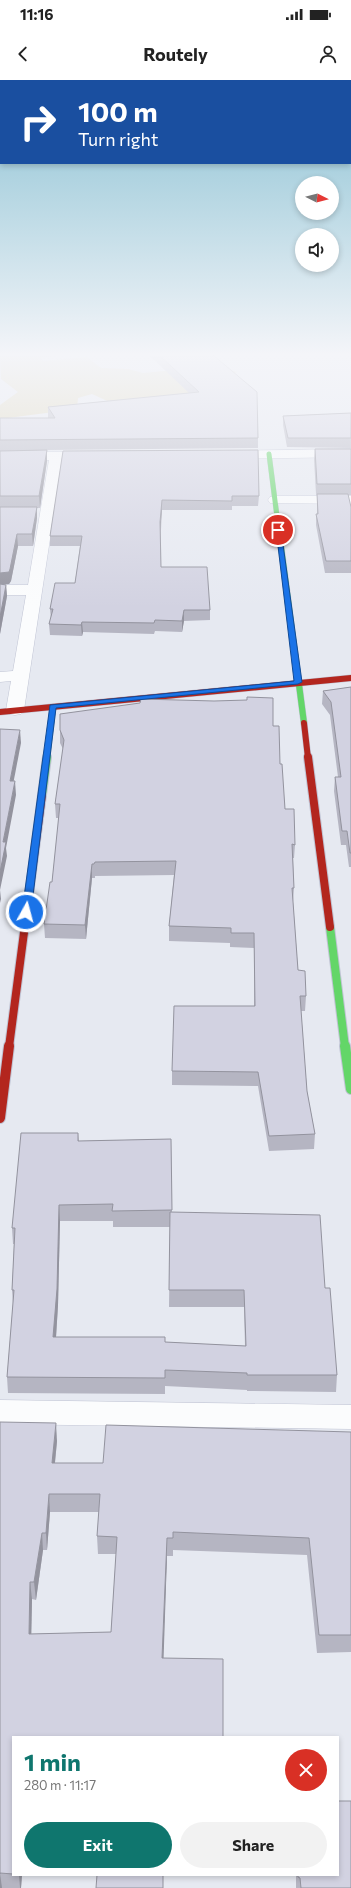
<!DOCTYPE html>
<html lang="en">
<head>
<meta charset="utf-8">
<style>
  body { margin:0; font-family:Commissioner,sans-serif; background:#f2f2f2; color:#222; height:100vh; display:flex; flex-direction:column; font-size:15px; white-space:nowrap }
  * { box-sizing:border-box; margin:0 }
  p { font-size:13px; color:#767676 }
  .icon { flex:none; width:22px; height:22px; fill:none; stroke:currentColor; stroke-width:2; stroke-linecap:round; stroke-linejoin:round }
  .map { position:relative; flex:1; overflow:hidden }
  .side { position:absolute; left:12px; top:1656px; width:327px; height:140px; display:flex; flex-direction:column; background:#fff; border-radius:0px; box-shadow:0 2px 6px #0003 }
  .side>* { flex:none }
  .guide { position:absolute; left:0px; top:0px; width:351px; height:84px; box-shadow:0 2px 6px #0003; background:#1a4fa0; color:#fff; overflow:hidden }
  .needle { width:26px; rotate:96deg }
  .fabs { position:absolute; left:295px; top:96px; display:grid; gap:8px }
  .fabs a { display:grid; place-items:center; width:44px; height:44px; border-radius:50%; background:#fff; box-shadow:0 2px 6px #0003; font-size:20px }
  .pin { position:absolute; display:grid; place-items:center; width:34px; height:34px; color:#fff; margin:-17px; border:2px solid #fff; border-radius:50%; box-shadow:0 1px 4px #0007 }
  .me { position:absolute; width:44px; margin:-22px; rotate:7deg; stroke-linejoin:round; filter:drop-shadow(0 0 3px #0008) }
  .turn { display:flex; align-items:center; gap:14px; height:84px; padding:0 12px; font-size:18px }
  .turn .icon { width:52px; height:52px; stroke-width:2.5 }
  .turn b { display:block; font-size:28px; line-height:34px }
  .round { display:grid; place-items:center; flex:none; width:42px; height:42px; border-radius:21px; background:#f2f2f2 }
  .overview { display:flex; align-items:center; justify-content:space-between; height:68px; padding:0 12px }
  h1 { font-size:24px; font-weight:700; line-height:30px; color:#0f766e }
  .cta { display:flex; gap:8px; margin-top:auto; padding:8px 12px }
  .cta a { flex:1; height:46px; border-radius:24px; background:#0f766e; color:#fff; font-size:16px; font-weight:700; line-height:46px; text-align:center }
  .cta a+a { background:#f2f2f2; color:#222 }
  .status { display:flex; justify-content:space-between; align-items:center; height:28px; padding:0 20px; background:#fff; direction:ltr }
  .status svg { height:11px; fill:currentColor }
  header { display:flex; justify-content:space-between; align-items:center; height:52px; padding:0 12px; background:#fff; font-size:18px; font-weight:700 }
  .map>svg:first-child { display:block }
</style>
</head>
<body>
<div class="status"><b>11:16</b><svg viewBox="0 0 49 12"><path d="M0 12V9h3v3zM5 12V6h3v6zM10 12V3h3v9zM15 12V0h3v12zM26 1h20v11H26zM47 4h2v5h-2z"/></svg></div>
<header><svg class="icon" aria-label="back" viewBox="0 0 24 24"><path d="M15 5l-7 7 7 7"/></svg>Routely<svg class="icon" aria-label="person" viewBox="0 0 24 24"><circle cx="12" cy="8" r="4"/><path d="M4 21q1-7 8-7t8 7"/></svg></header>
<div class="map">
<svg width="351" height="1808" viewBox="0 0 351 1808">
  <rect width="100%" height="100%" fill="#e6e9f1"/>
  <polygon fill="#ddd4b1" points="0,275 62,275 40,278 44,281 87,277 101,288 128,289 143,293 215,286 237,292 216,300 198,315 114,324 92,314 78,318 77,329 0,339 0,325 18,312 1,299"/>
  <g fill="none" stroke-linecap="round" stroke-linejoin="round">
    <g stroke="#c0c4d4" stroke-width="1">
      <g id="street">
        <polygon points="351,369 351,377 228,379 222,375 228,371"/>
        <polygon points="0,372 92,372 98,376 92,380 62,380 24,630 21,634 15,635 9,634 6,630 11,601 0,602 0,592 13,591 26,515 0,515 0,505 28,505 49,380 0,380"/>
        <polygon points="275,416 351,416 351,424 270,423 268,420 270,417"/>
        <polygon points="0,1320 351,1325 351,1349 0,1344"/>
      </g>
    </g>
    <g stroke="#c0c4d4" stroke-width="5.5">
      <polyline id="fast-far3" points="269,374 279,452"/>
    </g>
    <g stroke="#c0c4d4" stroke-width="7">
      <g id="fast-far2">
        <polyline points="279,451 304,643"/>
        <polyline points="47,678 53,627"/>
      </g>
    </g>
    <g stroke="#c0c4d4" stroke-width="10">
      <g id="fast-far1">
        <polyline points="42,715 47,677"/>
        <polyline points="330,847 345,967"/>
      </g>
    </g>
    <g stroke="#c0c4d4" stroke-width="12">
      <polyline id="fast" points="345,966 351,1009"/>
    </g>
    <g stroke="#c0c4d4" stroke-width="7">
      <g id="jam-far2">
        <polyline points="0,632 351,598"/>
        <polyline points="304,643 308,678"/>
      </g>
    </g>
    <g stroke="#c0c4d4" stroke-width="10">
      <g id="jam-far1">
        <polyline points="308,677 330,847"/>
        <polyline points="9,967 42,715"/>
      </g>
    </g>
    <g stroke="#c0c4d4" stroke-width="12">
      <polyline id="jam" points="0,1038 9,966"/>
    </g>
    <use href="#street" fill="#fbfcfd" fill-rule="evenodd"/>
    <use href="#fast-far3" stroke="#63d668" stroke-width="5"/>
    <use href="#fast-far2" stroke="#63d668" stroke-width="6"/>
    <use href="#fast-far1" stroke="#63d668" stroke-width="8"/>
    <use href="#fast" stroke="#63d668" stroke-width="10"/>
    <use href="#jam-far2" stroke="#b3261e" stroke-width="6"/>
    <use href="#jam-far1" stroke="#b3261e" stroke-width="8"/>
    <use href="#jam" stroke="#b3261e" stroke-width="10"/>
  </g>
  <g fill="#b5b5c2" fill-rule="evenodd">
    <polygon points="149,275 213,275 258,358 258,368 47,370 47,381 40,428 37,428 37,438 33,466 18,466 11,501 9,504 3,504 6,505 7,516 0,554 0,338 48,338 48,327 189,313"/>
    <polygon points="351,333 351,368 287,367 283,345 283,336"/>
    <polygon points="315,369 351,369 351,415 348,415 351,427 351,493 325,493 316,445 316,434 317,434 317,415 316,414 314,379"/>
    <polygon points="63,371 259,416 258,426 232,426 232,430 162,430 161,450 161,487 210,530 210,540 184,541 182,552 155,551 154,554 83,552 82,556 50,555 49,544 51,539 50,529 75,503 80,466 50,466 50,456"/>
    <polygon points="351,607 351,787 349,787 346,765 341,765 334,711 335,697 338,697 330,635 322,624 323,611"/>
    <polygon points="273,646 280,684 285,729 295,765 294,778 293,778 294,808 293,822 298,890 306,916 305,931 301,931 307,1011 315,1054 314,1069 269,1071 258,1006 172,1005 172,991 254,926 254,868 230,867 230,863 169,861 169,846 174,795 95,796 95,798 92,798 86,859 45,858 44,844 52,802 59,738 56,738 55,724 63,669 60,663 60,650"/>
    <path d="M78,1053L79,1061L171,1059L172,1132L325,1208L337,1295L336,1312L247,1311V1310L165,1306V1314L8,1313L7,1297L13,1224L12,1210L14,1164H13L12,1148ZM60,1141H113V1147H170L169,1227H244L245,1266L56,1257L58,1225Z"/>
    <path d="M0,1342L57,1361L55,1383H103L351,1352V1572L317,1573L307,1475L173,1470V1476H167L163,1578L13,1657V1795H22L21,1808H0ZM50,1432H99L97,1456L98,1474H116L111,1552L31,1554L32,1519L36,1520L43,1470H47Z"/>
    <polygon points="296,1795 338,1795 351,1808 296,1808"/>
  </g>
  <g fill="#93939e">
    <polygon points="47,370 47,381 40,428 39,416"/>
    <polygon points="162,420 162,430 160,452 160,442"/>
    <polygon points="37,427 37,438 33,466 32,454"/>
    <polygon points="17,454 18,466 11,501 9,504 0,505 0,493"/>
    <polygon points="6,505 7,516 0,554 0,537"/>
    <polygon points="184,530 184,541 182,552 182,541"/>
    <polygon points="82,542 83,552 82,556 81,545"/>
    <polygon points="20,650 21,663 11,715 10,701"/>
    <polygon points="15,701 16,715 6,768 7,776 0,810 1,819 0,823 0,792 3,762"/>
    <polygon points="92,784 92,798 86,859 85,845"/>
    <polygon points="59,1125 60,1141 58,1225 55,1273 53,1257"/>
    <polygon points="56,1343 57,1361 53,1401 52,1383"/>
    <polygon points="49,1414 50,1432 47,1470 46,1453"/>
    <polygon points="42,1453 43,1470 36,1520 34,1502"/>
    <polygon points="167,1458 167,1476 163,1595 162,1578"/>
    <polygon points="30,1502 32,1519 31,1571 29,1554"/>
    <polygon points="0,1793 2,1808 0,1808"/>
    <polygon points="19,1795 22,1795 21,1808 20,1808"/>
  </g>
  <g fill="#d2d2e1" stroke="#93939e" fill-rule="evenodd">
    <polygon points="159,275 213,275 257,312 258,358 0,360 0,338 55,338 48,327 199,312"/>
    <polygon points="351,333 351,358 288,358 283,336"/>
    <polygon points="315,369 351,369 351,404 317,404"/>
    <polygon points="47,370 39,416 0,416 0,371"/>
    <polygon points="258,370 259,416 232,416 232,421 162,420 160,442 161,487 207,487 210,530 184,530 182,541 155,540 154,543 82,542 81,545 49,544 53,529 50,529 55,503 75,503 82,456 50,456 63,371"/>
    <polygon points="317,414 348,414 351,427 351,481 326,481 316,434 318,434"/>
    <polygon points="0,427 37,427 32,454 17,454 10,489 9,492 0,493"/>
    <polygon points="0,504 6,505 0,537"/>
    <polygon points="351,607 351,773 350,773 347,751 342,751 335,697 341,697 331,622 323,611"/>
    <polygon points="247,617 273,618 273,646 279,646 280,684 282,684 285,729 294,729 295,765 292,764 294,808 292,808 298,890 305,891 306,916 300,916 307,1011 315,1054 269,1056 258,992 172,991 174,926 255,926 254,853 231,853 231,848 169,846 176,781 95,782 94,784 92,784 85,845 44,844 50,802 52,802 60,724 55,724 64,660 60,650 60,634 140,623 141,619 214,621 247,620"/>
    <polygon points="0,649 20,650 10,701 15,701 3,762 6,762 0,792"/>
    <polygon points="21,1053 78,1053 78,1061 171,1059 172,1130 112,1131 113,1124 59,1125 57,1209 53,1257 165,1257 165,1262 246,1266 244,1210 169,1210 170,1132 320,1135 325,1208 330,1208 337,1295 247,1295 247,1293 165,1290 165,1298 7,1297 14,1210 12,1210 15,1148 12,1148"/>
    <path d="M0,1342L56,1343L52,1383H103L106,1345L351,1352V1555H319L309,1458L173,1452V1458H167L162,1578L223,1579V1657H13V1794L0,1793V1794ZM49,1414H100L97,1456L117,1457L111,1552L29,1554L30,1502H34L42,1453H46Z"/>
    <polygon points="338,1721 351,1721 351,1808 301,1808 300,1798 298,1797 298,1795 338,1795"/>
    <polygon points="97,1795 163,1795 163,1808 96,1808"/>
  </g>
  <linearGradient id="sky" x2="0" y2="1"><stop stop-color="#8ac1d3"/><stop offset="0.52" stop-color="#f4f5f9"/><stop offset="1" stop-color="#f4f5f9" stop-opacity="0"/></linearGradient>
  <rect width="351" height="528" fill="url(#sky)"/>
  <polygon fill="#1a73e8" stroke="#114b97" points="276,449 281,450 302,602 298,604 56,628 31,832 29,834 23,834 22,832 50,625 294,601"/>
</svg>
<div class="fabs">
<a><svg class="needle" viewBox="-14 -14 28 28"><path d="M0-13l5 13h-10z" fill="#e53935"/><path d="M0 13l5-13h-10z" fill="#767676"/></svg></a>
<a><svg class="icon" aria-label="sound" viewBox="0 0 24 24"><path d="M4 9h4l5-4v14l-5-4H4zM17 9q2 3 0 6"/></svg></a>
</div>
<div class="pin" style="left:278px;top:450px;background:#d93025"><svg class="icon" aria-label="arrive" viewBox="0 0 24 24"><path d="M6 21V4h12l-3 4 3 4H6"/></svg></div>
<svg class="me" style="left:26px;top:832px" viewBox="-20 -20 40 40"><circle r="17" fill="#1a73e8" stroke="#fff" stroke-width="3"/><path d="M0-11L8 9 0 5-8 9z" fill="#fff"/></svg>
<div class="guide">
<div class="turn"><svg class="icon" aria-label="right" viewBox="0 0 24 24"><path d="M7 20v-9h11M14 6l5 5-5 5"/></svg><div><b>100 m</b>Turn right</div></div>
</div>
<section class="side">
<div class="overview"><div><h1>1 min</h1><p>280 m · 11:17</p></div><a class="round" style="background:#d93025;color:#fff"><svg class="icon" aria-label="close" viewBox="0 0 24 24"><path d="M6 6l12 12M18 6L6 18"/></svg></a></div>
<div class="cta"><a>Exit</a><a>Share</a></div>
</section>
</div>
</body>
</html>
